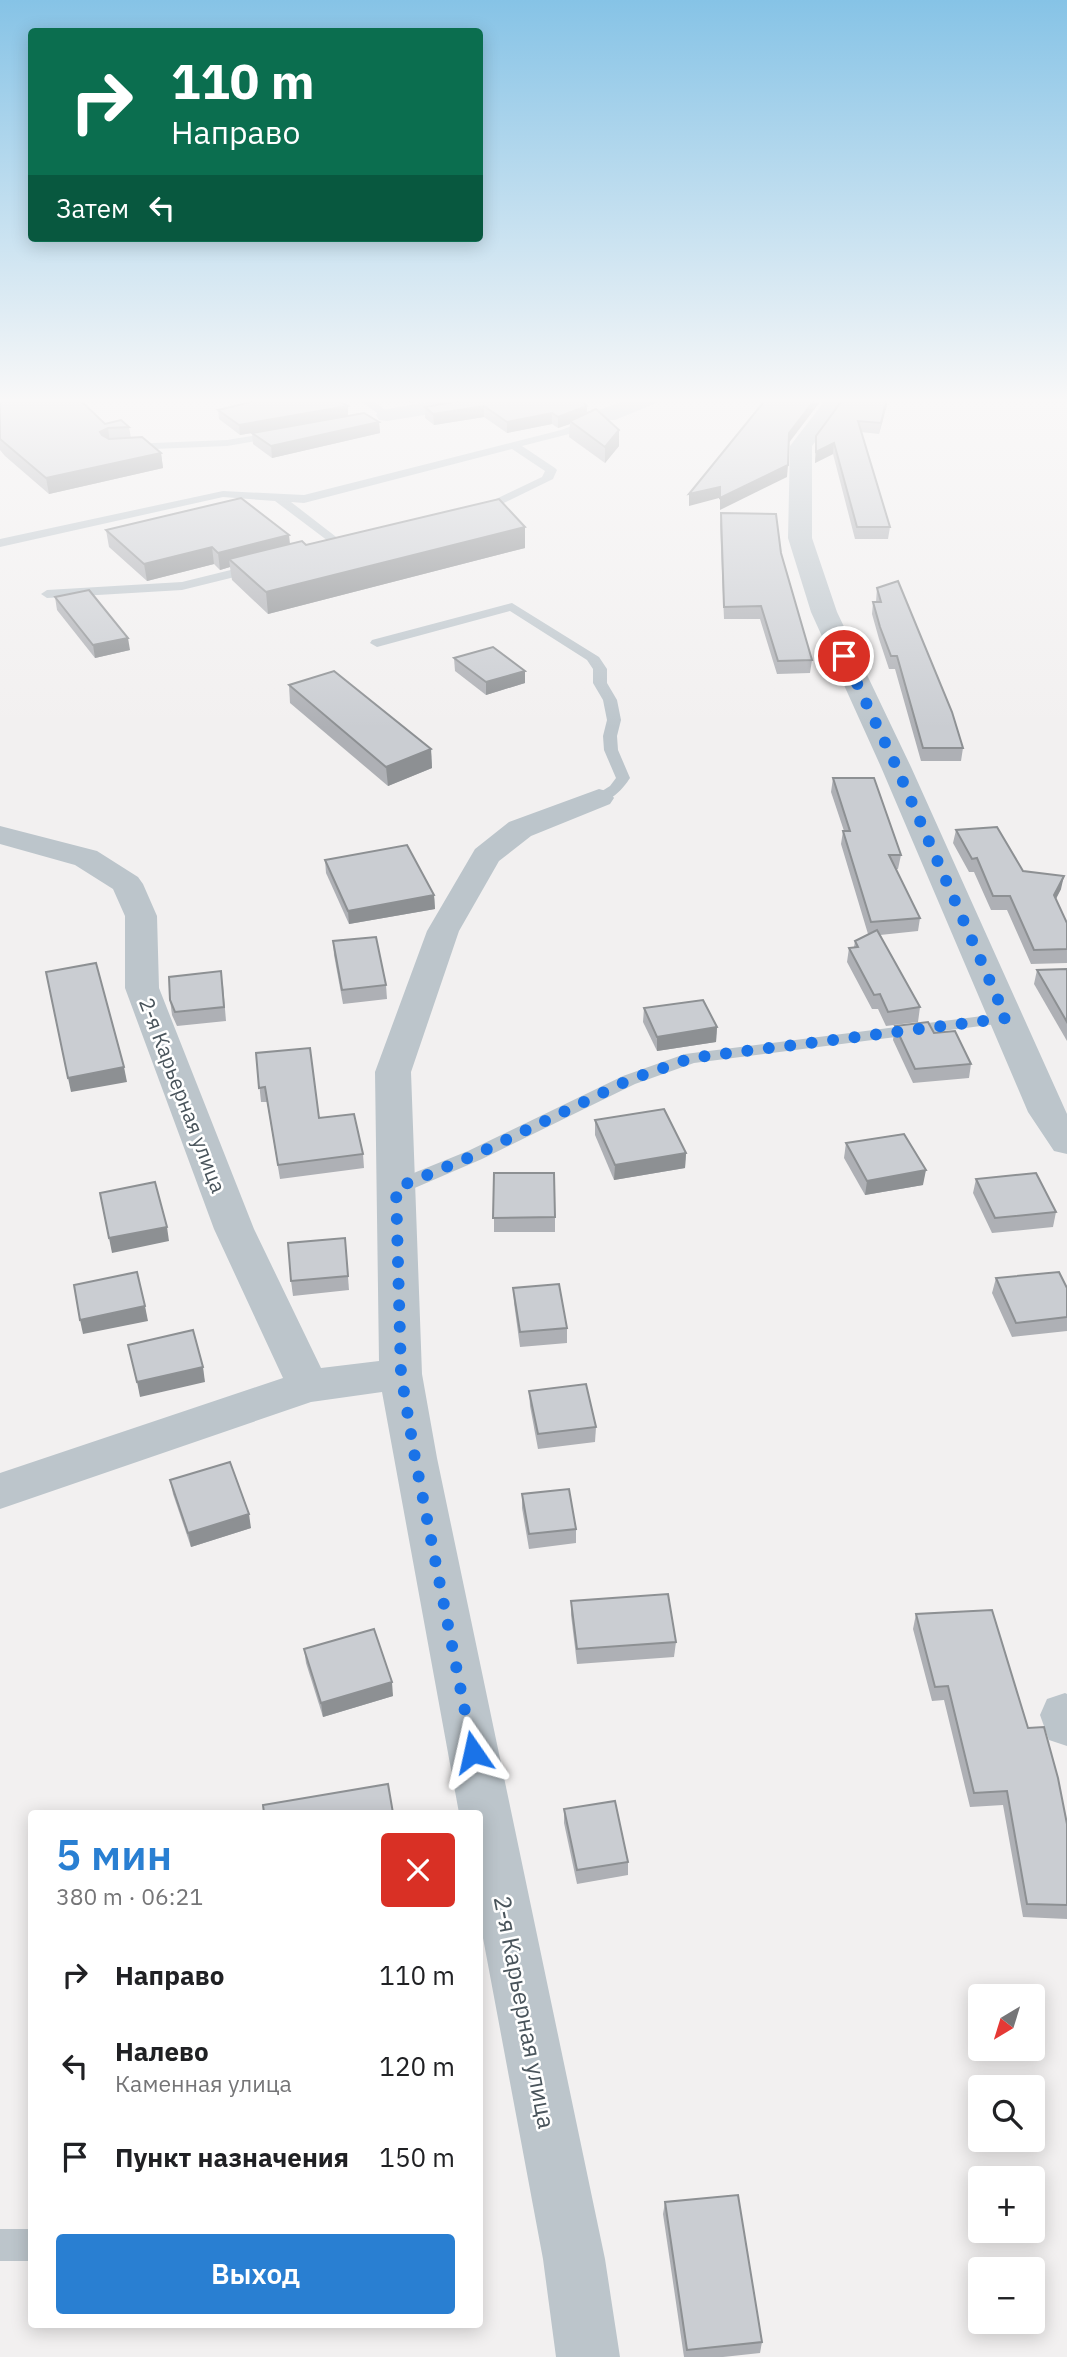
<!DOCTYPE html>
<html lang="ru">
<head>
<meta charset="utf-8">
<style>
  body { margin:0; font-family:"IBM Plex Sans",sans-serif; background:#f2f2f2; color:#202124; height:100vh; display:flex; flex-direction:column; font-size:26px; white-space:nowrap }
  * { box-sizing:border-box; margin:0 }
  p { font-size:23px; color:#757577 }
  .icon { flex:none; width:38px; height:38px; fill:none; stroke:currentColor; stroke-width:2; stroke-linecap:round; stroke-linejoin:round }
  .map { position:relative; flex:1; overflow:hidden }
  .sheet { position:absolute; left:28px; top:1810px; width:455px; height:518px; display:flex; flex-direction:column; background:#fff; border-radius:7px; box-shadow:0 4px 18px #0003 }
  .sheet>* { flex:none }
  .guide { position:absolute; left:28px; top:28px; width:455px; height:214px; border-radius:7px; box-shadow:0 4px 18px #0003; background:#0b6e4f; color:#fff; overflow:hidden }
  .needle { width:46px; rotate:218deg }
  .buttons { position:absolute; left:968px; top:1984px; display:grid; gap:14px }
  .buttons a { display:grid; place-items:center; width:77px; height:77px; border-radius:7px; background:#fff; box-shadow:0 4px 18px #0003; font-size:35px }
  .pin { position:absolute; display:grid; place-items:center; width:60px; height:60px; color:#fff; margin:-30px; border:4px solid #fff; border-radius:50%; box-shadow:0 2px 7px #0007 }
  .me { position:absolute; width:77px; margin:-38px; rotate:349deg; stroke-linejoin:round; filter:drop-shadow(0 0 5px #0008) }
  .turn { display:flex; align-items:center; gap:24px; height:147px; padding:0 28px; font-size:32px }
  .turn .icon { width:91px; height:91px; stroke-width:2.5 }
  .turn b { display:block; font-size:49px; line-height:60px }
  .then { display:flex; align-items:center; height:66px; padding:0 28px; background:#0003; gap:14px; font-size:26px }
  .round { display:grid; place-items:center; flex:none; width:74px; height:74px; border-radius:7px; background:#f2f2f2 }
  .head { display:flex; align-items:center; justify-content:space-between; height:119px; padding:0 28px }
  h1 { font-size:42px; font-weight:600; line-height:52px; color:#297fd2 }
  .action { display:flex; gap:14px; margin-top:auto; padding:14px 28px }
  .action a { flex:1; height:80px; border-radius:7px; background:#297fd2; color:#fff; font-size:28px; font-weight:600; line-height:80px; text-align:center }
  ul { padding:0; list-style:none }
  li { display:flex; align-items:center; gap:21px; height:91px; padding:0 28px }
  li div { flex:1 }
  li b { display:block; font-size:26px }
  li em { font-style:normal }
  .map>svg:first-child { display:block }
</style>
</head>
<body>
<div class="map">
<svg width="1067" height="2357" viewBox="0 0 1067 2357">
  <rect width="100%" height="100%" fill="#f2f0f0"/>
  <g fill="none" stroke-linecap="round" stroke-linejoin="round">
    <g fill="#bcc5cb" fill-rule="evenodd">
      <polygon points="356,398 369,398 392,415 383,417"/>
      <polygon points="593,418 597,419 597,423 569,434 522,446 555,468 557,470 553,479 481,514 471,511 542,477 545,471 512,449 304,503 291,502 344,543 346,546 340,550 275,501 223,497 0,547 0,539 223,491 304,495 561,430"/>
      <polygon points="276,432 281,435 280,437 227,446 129,450 123,447 129,444 227,440"/>
      <polygon points="255,564 261,568 259,571 182,590 47,598 41,594 47,590 182,582"/>
      <path d="M512,603L599,657L607,669V683L617,700L621,720L617,736L618,750L630,778C622,790 610,804 594,801L591,798L610,786L616,778L604,750L603,736L607,720L603,700L593,683V669L587,660L510,611L377,647L370,643L372,640Z"/>
      <polygon points="1006,1013 1015,1018 1012,1022 694,1063 635,1084 482,1159 403,1193 389,1193 386,1188 389,1183 468,1151 623,1076 685,1054"/>
      <rect x="0" y="2229" width="32" height="32"/>
    </g>
    <g fill="#bcc5cb" fill-rule="evenodd">
      <polygon points="451,398 503,398 500,402 493,404 387,421 379,420 376,415 379,410 387,409"/>
      <polygon points="632,398 662,398 659,402 615,420 599,420 596,415 599,410"/>
      <polygon points="827,398 848,398 812,446 812,538 837,612 911,767 1067,1114 1067,1154 1054,1151 1028,1112 881,767 811,612 788,538 790,446"/>
      <polygon points="599,789 610,792 614,798 610,804 531,836 499,861 459,931 411,1072 422,1374 437,1458 605,2259 620,2357 556,2357 543,2259 480,1922 480,1813 459,1813 382,1392 311,1402 0,1509 0,1473 283,1378 214,1229 125,988 125,916 113,889 75,865 0,844 0,826 97,851 138,877 143,884 157,916 159,988 254,1229 321,1368 379,1361 375,1072 427,931 475,849 509,822"/>
      <polygon points="1065,1693 1067,1694 1067,1746 1049,1740 1040,1715 1047,1699"/>
    </g>
  </g>
  <g fill="#aeb0b5">
    <polygon points="0,398 105,424 129,427 131,438 161,453 163,468 49,494 5,456 0,450"/>
    <polygon points="844,398 888,398 879,434 861,432 890,527 888,539 855,539 833,454 815,463 816,436"/>
    <polygon points="587,406 587,413 619,430 619,446 605,463 569,437 570,424 558,428 552,424 507,433 484,417 434,425 425,418 425,407"/>
    <polygon points="218,410 348,416 240,435 219,419"/>
    <polygon points="379,422 380,433 272,458 253,444 252,433"/>
    <polygon points="721,513 812,660 810,673 777,674 760,619 724,619 720,525"/>
    <polygon points="525,527 525,548 268,614 232,580 230,567 220,570 214,564 147,581 109,547 106,530 306,545"/>
    <polygon points="877,588 963,748 961,761 921,761 895,669 889,669 879,639 872,614 873,602 876,602"/>
    <polygon points="55,597 130,650 95,658 57,610"/>
    <polygon points="454,658 525,683 486,695 455,671"/>
    <polygon points="289,685 431,749 432,768 388,786 290,703"/>
    <polygon points="833,778 901,855 898,869 895,869 920,918 918,931 880,935 920,1007 918,1022 886,1026 878,1009 872,1009 847,962 849,948 854,947 855,941 868,934 841,844 843,831 844,831 831,792"/>
    <polygon points="956,830 1023,871 1061,889 1056,899 1067,923 1067,963 1031,964 1007,910 991,910 974,872 969,872 953,843"/>
    <polygon points="325,860 434,895 435,909 349,924 326,873"/>
    <polygon points="333,941 386,985 387,999 343,1004 334,955"/>
    <polygon points="1067,969 1067,1041 1034,984 1037,970"/>
    <polygon points="223,985 226,1021 177,1026 172,1015 170,1000"/>
    <polygon points="644,1008 717,1027 716,1042 657,1051 643,1022"/>
    <polygon points="895,1026 971,1064 969,1078 913,1083 893,1040"/>
    <polygon points="256,1053 319,1118 363,1154 364,1168 280,1179 267,1102 261,1102"/>
    <polygon points="595,1120 686,1153 685,1168 614,1180 595,1135"/>
    <polygon points="846,1143 923,1185 865,1195 844,1158"/>
    <polygon points="494,1173 555,1217 555,1232 494,1232"/>
    <polygon points="976,1179 1056,1212 1053,1227 992,1233 973,1193"/>
    <polygon points="345,1238 349,1290 293,1296 291,1281"/>
    <polygon points="996,1278 1067,1288 1067,1331 1012,1337 992,1293"/>
    <polygon points="513,1288 567,1328 567,1343 520,1347 514,1303"/>
    <polygon points="529,1391 596,1427 595,1442 538,1449 530,1406"/>
    <polygon points="170,1480 251,1528 191,1547 173,1494"/>
    <polygon points="522,1494 576,1529 576,1543 529,1549 522,1508"/>
    <polygon points="571,1601 676,1642 674,1657 577,1664 571,1615"/>
    <polygon points="916,1614 1028,1728 1067,1824 1067,1919 1023,1917 1003,1805 970,1807 944,1700 932,1701 913,1629"/>
    <polygon points="304,1649 393,1696 323,1717 306,1663"/>
    <polygon points="564,1809 628,1862 628,1875 577,1884 564,1823"/>
    <polygon points="665,2202 762,2342 760,2353 723,2357 684,2357 663,2214"/>
  </g>
  <g fill="#8d9093">
    <polygon points="409,398 434,398 409,403"/>
    <polygon points="816,398 823,398 788,444 789,433"/>
    <polygon points="887,398 887,405 879,434 881,423"/>
    <polygon points="348,406 348,416 240,435 239,425"/>
    <polygon points="484,406 484,417 434,425 433,414"/>
    <polygon points="587,406 587,417 570,421 570,424 558,428 558,417"/>
    <polygon points="552,413 552,424 507,433 507,422"/>
    <polygon points="379,422 380,433 272,458 271,446"/>
    <polygon points="108,428 110,443 103,447 100,432"/>
    <polygon points="619,430 619,446 605,463 605,447"/>
    <polygon points="834,443 833,454 815,463 816,452"/>
    <polygon points="161,453 163,468 49,494 46,478"/>
    <polygon points="788,465 787,477 720,510 720,498"/>
    <polygon points="720,487 719,498 689,506 689,494"/>
    <polygon points="525,527 525,548 268,614 266,592"/>
    <polygon points="289,535 291,553 229,559 230,567 220,570 218,553"/>
    <polygon points="212,547 214,564 147,581 144,564"/>
    <polygon points="128,638 130,650 95,658 93,645"/>
    <polygon points="525,671 525,683 486,695 486,682"/>
    <polygon points="431,749 432,768 388,786 386,767"/>
    <polygon points="1064,876 1061,889 1051,908 1054,895"/>
    <polygon points="434,895 435,909 349,924 348,911"/>
    <polygon points="717,1027 716,1042 657,1051 657,1037"/>
    <polygon points="124,1067 127,1082 71,1092 68,1078"/>
    <polygon points="686,1153 685,1168 614,1180 615,1165"/>
    <polygon points="926,1170 923,1185 865,1195 867,1181"/>
    <polygon points="167,1227 169,1241 112,1253 109,1238"/>
    <polygon points="145,1306 148,1321 83,1334 80,1320"/>
    <polygon points="203,1367 205,1382 140,1397 137,1382"/>
    <polygon points="249,1514 251,1528 191,1547 188,1533"/>
    <polygon points="392,1682 393,1696 323,1717 321,1703"/>
  </g>
  <g fill="#cacdd2" stroke="#8d9093" stroke-width="2">
    <polygon points="0,398 78,398 105,424 121,420 129,427 108,428 100,432 102,435 109,439 142,437 161,453 46,478 0,439"/>
    <polygon points="267,398 333,398 348,406 239,425 218,410"/>
    <polygon points="476,398 579,398 587,406 558,417 552,413 507,422 484,406 433,414 425,407"/>
    <polygon points="767,398 816,398 789,433 788,465 720,498 720,487 689,494"/>
    <polygon points="844,398 887,398 881,423 858,421 890,527 857,527 834,443 816,452 816,436"/>
    <polygon points="596,409 619,430 605,447 570,421"/>
    <polygon points="364,413 379,422 271,446 252,433"/>
    <polygon points="241,498 289,535 218,553 212,547 144,564 106,530"/>
    <polygon points="499,499 525,527 266,592 229,559 302,541 306,545"/>
    <polygon points="721,513 776,514 781,553 812,660 778,661 761,606 724,607"/>
    <polygon points="898,581 952,712 963,748 923,748 897,656 891,656 880,627 873,602 881,602 877,588"/>
    <polygon points="89,590 128,638 93,645 55,597"/>
    <polygon points="493,647 525,671 486,682 454,658"/>
    <polygon points="334,671 431,749 386,767 289,685"/>
    <polygon points="833,778 874,778 901,855 889,855 920,918 871,922 843,831 850,831"/>
    <polygon points="997,827 1023,871 1064,876 1054,895 1067,923 1067,949 1034,950 1010,896 993,896 977,858 972,859 956,830"/>
    <polygon points="407,845 434,895 348,911 325,860"/>
    <polygon points="877,930 920,1007 888,1012 880,994 874,995 849,948 858,947 855,941"/>
    <polygon points="376,937 386,985 342,990 333,941"/>
    <polygon points="96,963 124,1067 68,1078 46,972"/>
    <polygon points="1067,969 1067,1022 1037,970"/>
    <polygon points="221,971 224,1007 175,1012 170,1000 169,977"/>
    <polygon points="703,1000 717,1027 657,1037 644,1008"/>
    <polygon points="928,1022 934,1033 955,1031 971,1064 915,1069 895,1026"/>
    <polygon points="310,1048 319,1118 354,1114 363,1154 278,1165 265,1087 259,1088 256,1053"/>
    <polygon points="664,1109 686,1153 615,1165 595,1120"/>
    <polygon points="904,1134 926,1170 867,1181 846,1143"/>
    <polygon points="494,1173 554,1173 555,1217 493,1218"/>
    <polygon points="1036,1173 1056,1212 995,1218 976,1179"/>
    <polygon points="155,1182 167,1227 109,1238 100,1193"/>
    <polygon points="345,1238 348,1276 291,1281 288,1243"/>
    <polygon points="137,1272 145,1306 80,1320 74,1285"/>
    <polygon points="1059,1272 1067,1288 1067,1317 1016,1323 996,1278"/>
    <polygon points="559,1284 567,1328 520,1332 513,1288"/>
    <polygon points="193,1330 203,1367 137,1382 128,1345"/>
    <polygon points="586,1384 596,1427 538,1434 529,1391"/>
    <polygon points="230,1462 249,1514 188,1533 170,1480"/>
    <polygon points="569,1489 576,1529 529,1534 522,1494"/>
    <polygon points="668,1594 676,1642 577,1649 571,1601"/>
    <polygon points="992,1610 1028,1728 1044,1727 1058,1778 1067,1824 1067,1905 1027,1904 1007,1791 974,1793 948,1686 935,1687 916,1614"/>
    <polygon points="374,1629 392,1682 321,1703 304,1649"/>
    <polygon points="388,1784 393,1813 264,1813 263,1805"/>
    <polygon points="615,1801 628,1862 577,1870 564,1809"/>
    <polygon points="738,2195 762,2342 687,2350 665,2202"/>
  </g>
  <linearGradient id="sky" x2="0" y2="1"><stop stop-color="#86c3e6"/><stop offset="0.55" stop-color="#f9f8f8"/><stop offset="1" stop-color="#f9f8f8" stop-opacity="0"/></linearGradient>
  <rect width="1067" height="728" fill="url(#sky)"/>
  <g fill="none" stroke-linecap="round" stroke-linejoin="round">
    <polyline stroke="#1a73e8" stroke-width="12" stroke-dasharray="0 21.6" points="473,1752 415,1458 401,1374 396,1188 475,1155 629,1080 691,1058 1006,1018 896,766 844,656"/>
  </g>
  <g text-anchor="middle" dominant-baseline="central" stroke-width="5" stroke-linejoin="round" paint-order="stroke">
    <g font-size="21" fill="#49545b" stroke="#fff">
      <text transform="translate(183 1095) rotate(69)">2-я Карьерная улица</text>
    </g>
    <g font-size="24" fill="#49545b" stroke="#fff">
      <text transform="translate(525 2012) rotate(79)">2-я Карьерная улица</text>
    </g>
  </g>
</svg>
<div class="buttons">
<a><svg class="needle" viewBox="-14 -14 28 28"><path d="M0-13l5 13h-10z" fill="#e53935"/><path d="M0 13l5-13h-10z" fill="#757577"/></svg></a>
<a><svg class="icon" aria-label="search" viewBox="0 0 24 24"><circle cx="10" cy="10" r="6"/><path d="M15 15l6 6"/></svg></a>
<a>+</a>
<a>−</a>
</div>
<div class="pin" style="left:844px;top:656px;background:#d93025"><svg class="icon" aria-label="arrive" viewBox="0 0 24 24"><path d="M6 21V4h12l-3 4 3 4H6"/></svg></div>
<svg class="me" style="left:473px;top:1752px" viewBox="-20 -20 40 40"><path d="M0-17L14 15 0 8-14 15z" fill="#1a73e8" stroke="#fff" stroke-width="4"/></svg>
<div class="guide">
<div class="turn"><svg class="icon" aria-label="right" viewBox="0 0 24 24"><path d="M7 20v-9h11M14 6l5 5-5 5"/></svg><div><b>110 m</b>Направо</div></div>
<div class="then">Затем<svg class="icon" aria-label="left" viewBox="0 0 24 24"><path d="M17 20v-9H6M10 6l-5 5 5 5"/></svg></div>
</div>
<section class="sheet">
<div class="head"><div><h1>5 мин</h1><p>380 m · 06:21</p></div><a class="round" style="background:#d93025;color:#fff"><svg class="icon" aria-label="close" viewBox="0 0 24 24"><path d="M6 6l12 12M18 6L6 18"/></svg></a></div>
<ul>
<li><svg class="icon" aria-label="right" viewBox="0 0 24 24"><path d="M7 20v-9h11M14 6l5 5-5 5"/></svg><div><b>Направо</b></div><em>110 m</em></li>
<li><svg class="icon" aria-label="left" viewBox="0 0 24 24"><path d="M17 20v-9H6M10 6l-5 5 5 5"/></svg><div><b>Налево</b><p>Каменная улица</p></div><em>120 m</em></li>
<li><svg class="icon" aria-label="arrive" viewBox="0 0 24 24"><path d="M6 21V4h12l-3 4 3 4H6"/></svg><div><b>Пункт назначения</b></div><em>150 m</em></li>
</ul>
<div class="action"><a>Выход</a></div>
</section>
</div>
</body>
</html>
